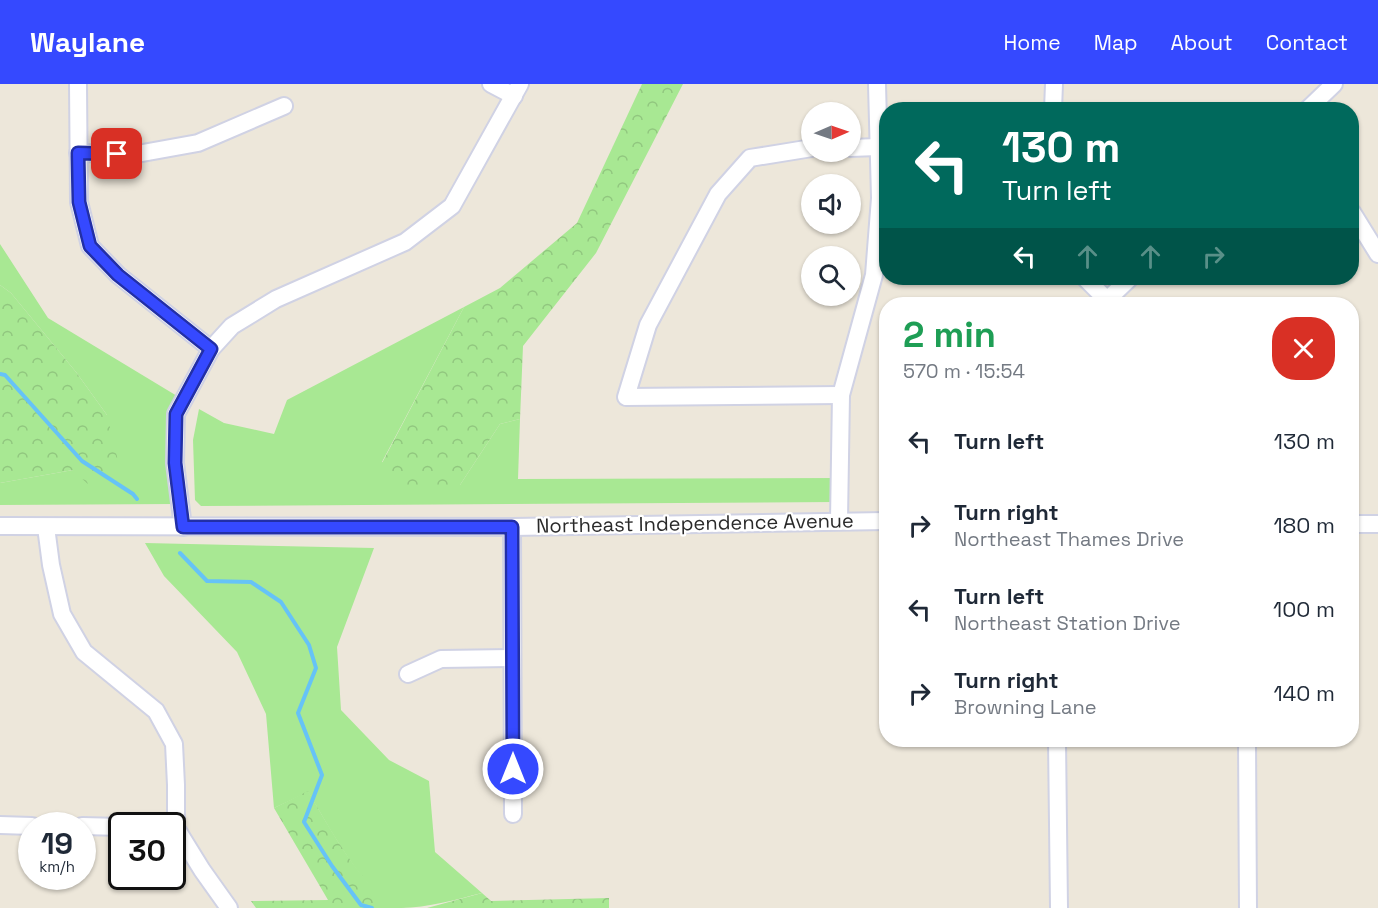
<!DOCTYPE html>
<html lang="en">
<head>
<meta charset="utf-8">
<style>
  body { margin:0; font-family:"Space Grotesk",sans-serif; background:#f2f2f3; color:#1f2937; height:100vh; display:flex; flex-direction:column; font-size:22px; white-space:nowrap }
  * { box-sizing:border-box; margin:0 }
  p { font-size:20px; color:#747a83 }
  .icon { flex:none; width:33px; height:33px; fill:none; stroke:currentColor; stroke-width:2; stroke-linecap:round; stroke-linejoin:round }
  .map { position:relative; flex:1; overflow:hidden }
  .side { position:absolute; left:879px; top:213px; width:480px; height:450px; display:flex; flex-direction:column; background:#fff; border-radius:24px; box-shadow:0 2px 4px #0004 }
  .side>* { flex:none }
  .guide { position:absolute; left:879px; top:18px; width:480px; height:183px; border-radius:24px; box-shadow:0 2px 4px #0004; background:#00695c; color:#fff; overflow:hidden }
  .needle { width:39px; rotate:88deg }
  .tools { position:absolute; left:801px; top:18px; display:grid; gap:12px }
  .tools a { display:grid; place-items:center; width:60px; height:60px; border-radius:50%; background:#fff; box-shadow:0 2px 4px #0004; font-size:30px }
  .speed { position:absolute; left:18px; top:728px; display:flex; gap:12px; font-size:30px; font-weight:700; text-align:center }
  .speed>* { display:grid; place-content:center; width:78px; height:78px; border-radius:50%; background:#fff; box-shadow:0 2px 4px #0004; line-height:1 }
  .speed small { font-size:15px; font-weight:400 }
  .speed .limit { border:3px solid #111; border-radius:9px; background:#fff; color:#111 }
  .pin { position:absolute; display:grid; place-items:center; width:51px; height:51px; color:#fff; margin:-26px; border-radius:12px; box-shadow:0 3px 9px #0006 }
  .me { position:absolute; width:66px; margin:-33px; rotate:0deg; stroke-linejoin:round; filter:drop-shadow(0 0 4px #0008) }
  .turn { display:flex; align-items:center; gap:21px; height:126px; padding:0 24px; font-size:27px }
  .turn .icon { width:78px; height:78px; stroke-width:2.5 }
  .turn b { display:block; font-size:42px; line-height:51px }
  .lanes { display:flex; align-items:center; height:57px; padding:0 24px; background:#0003; justify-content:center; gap:30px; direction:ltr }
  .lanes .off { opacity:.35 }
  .round { display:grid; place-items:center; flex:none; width:63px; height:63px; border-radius:24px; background:#f2f2f3 }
  .summary { display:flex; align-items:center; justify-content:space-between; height:102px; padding:0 24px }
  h1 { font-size:36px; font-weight:700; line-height:45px; color:#1e9e55 }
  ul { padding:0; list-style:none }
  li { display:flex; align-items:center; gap:18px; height:84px; padding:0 24px }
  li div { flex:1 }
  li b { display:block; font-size:22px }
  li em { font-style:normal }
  header { display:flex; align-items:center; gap:36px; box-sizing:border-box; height:84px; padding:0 30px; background:#3549ff; color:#fff }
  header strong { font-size:28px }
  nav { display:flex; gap:33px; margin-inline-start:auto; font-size:21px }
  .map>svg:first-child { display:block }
</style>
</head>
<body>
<header>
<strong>Waylane</strong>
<nav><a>Home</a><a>Map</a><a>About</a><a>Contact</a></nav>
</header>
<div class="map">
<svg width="1378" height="824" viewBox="0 0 1378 824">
  <defs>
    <pattern id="forest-crowns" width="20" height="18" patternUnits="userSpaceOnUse" patternTransform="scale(1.5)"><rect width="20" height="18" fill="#a8e893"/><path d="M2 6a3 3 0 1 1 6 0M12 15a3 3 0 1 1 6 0" fill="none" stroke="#91c77f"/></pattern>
  </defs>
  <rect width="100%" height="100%" fill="#ede7da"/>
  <g fill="#a8e893">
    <polygon points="0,160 48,234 182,315 174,420 0,421 0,399 73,386 107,331 76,288 11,209 0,201"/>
    <polygon points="464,223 382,378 460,401 500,340 520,335 518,395 840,394 836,418 201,422 195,416 193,356 199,325 224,339 274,350 287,316"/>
    <path d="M145,459L374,464L337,563L341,626L389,676L429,697L435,768L482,809C458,815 427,824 401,824C366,815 327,738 308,708L274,724L266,630L237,568L164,492Z"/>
  </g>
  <g fill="url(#forest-crowns)">
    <polygon points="642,0 683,0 596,169 523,262 520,335 500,340 460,401 405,401 382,379 464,223 500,204 577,139"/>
    <polygon points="0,201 11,209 76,288 107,331 121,389 92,404 73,386 0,399"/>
    <path d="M308,707C326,737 370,821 406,824H256L251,817L328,816L274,724Z"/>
    <polygon points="482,809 491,817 609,814 609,824 427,824"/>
  </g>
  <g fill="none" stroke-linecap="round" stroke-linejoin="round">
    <g stroke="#66c3f7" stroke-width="4">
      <polyline points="0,290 5,291 82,377 133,410 137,415"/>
      <polyline points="180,469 207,497 251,498 281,518 309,561 316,584 298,629 322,691 304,738 332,782 361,821 372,824"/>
    </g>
    <g stroke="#d0d2e4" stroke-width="20">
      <g id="minor">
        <polyline points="78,0 79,118 90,162 118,191 211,265"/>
        <polyline points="491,0 514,12"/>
        <polyline points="1053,26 1054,0"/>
        <polyline points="1307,26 1334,0"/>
        <polyline points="812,64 750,74 718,110 648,241 626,313 841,311"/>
        <polyline points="850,64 878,63"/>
        <polyline points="78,69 137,70 198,59 284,22"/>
        <polyline points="1352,128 1378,170"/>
        <polyline points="1085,194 1107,216"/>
        <polyline points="1103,220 1130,194"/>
        <polyline points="839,436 841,311 874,191 880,114 877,0"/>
        <polyline points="1352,440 1378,440"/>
        <polyline points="0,442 512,443 886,437"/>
        <polyline points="46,443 51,481 62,530 84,568 156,627 174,660 176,701 176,744 202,786 229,824"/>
        <polyline points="183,443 175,379 176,330 211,265 232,242 276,215 405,158 452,122 520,0"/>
        <polyline points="512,443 513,730"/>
        <polyline points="408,590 441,575 512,574"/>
        <polyline points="1057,656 1059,824"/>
        <polyline points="1247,656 1248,824"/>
        <polyline points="0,741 32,742"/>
        <polyline points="82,742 122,743"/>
      </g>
    </g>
    <use href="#minor" stroke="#fff" stroke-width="16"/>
  </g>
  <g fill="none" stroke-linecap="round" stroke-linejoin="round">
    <g stroke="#222fa6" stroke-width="15">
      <polyline id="route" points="117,70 78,69 79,118 90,162 118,191 211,265 176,330 175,379 183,443 512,443 513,685"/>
    </g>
    <use href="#route" stroke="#3549ff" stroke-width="10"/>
  </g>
  <g text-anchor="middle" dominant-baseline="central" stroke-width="4.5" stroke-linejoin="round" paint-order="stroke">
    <g font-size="20" fill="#2a2a2a" stroke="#fff">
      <text transform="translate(695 439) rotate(-1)">Northeast Independence Avenue</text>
    </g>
  </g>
</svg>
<div class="tools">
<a><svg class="needle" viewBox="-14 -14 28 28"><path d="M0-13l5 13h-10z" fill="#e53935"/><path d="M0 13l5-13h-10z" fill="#747a83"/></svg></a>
<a><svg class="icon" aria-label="sound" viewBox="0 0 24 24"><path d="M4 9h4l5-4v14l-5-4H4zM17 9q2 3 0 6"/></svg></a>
<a><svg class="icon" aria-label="search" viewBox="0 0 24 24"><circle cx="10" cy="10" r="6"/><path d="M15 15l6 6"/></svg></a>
</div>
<div class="speed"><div>19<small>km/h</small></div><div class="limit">30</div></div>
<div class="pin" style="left:117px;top:70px;background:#d93025"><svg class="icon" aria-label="arrive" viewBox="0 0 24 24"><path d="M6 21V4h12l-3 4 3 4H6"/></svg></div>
<svg class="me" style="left:513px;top:685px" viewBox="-20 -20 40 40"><circle r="17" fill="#3549ff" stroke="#fff" stroke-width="3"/><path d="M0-11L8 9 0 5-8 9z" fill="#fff"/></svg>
<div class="guide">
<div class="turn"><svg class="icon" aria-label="left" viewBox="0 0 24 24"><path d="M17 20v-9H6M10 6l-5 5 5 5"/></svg><div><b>130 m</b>Turn left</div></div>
<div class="lanes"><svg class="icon" aria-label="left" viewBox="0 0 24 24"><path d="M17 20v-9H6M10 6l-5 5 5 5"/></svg><svg class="icon off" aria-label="ahead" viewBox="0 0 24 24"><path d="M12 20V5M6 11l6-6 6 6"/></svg><svg class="icon off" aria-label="ahead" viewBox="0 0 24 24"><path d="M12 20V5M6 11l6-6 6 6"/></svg><svg class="icon off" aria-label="right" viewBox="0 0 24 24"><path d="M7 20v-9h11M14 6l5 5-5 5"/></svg></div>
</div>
<section class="side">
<div class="summary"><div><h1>2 min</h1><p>570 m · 15:54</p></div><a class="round" style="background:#d93025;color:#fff"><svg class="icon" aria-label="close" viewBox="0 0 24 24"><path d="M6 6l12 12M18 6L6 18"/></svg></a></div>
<ul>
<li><svg class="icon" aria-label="left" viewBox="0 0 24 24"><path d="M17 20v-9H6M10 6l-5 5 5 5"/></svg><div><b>Turn left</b></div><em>130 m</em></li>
<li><svg class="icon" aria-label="right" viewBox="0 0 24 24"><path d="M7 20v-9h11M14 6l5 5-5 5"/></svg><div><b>Turn right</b><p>Northeast Thames Drive</p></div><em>180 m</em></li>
<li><svg class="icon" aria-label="left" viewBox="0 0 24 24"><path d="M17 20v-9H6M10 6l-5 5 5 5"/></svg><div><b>Turn left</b><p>Northeast Station Drive</p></div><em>100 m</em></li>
<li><svg class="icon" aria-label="right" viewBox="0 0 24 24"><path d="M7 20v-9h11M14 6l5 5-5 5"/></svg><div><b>Turn right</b><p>Browning Lane</p></div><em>140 m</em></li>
</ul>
</section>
</div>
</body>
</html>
